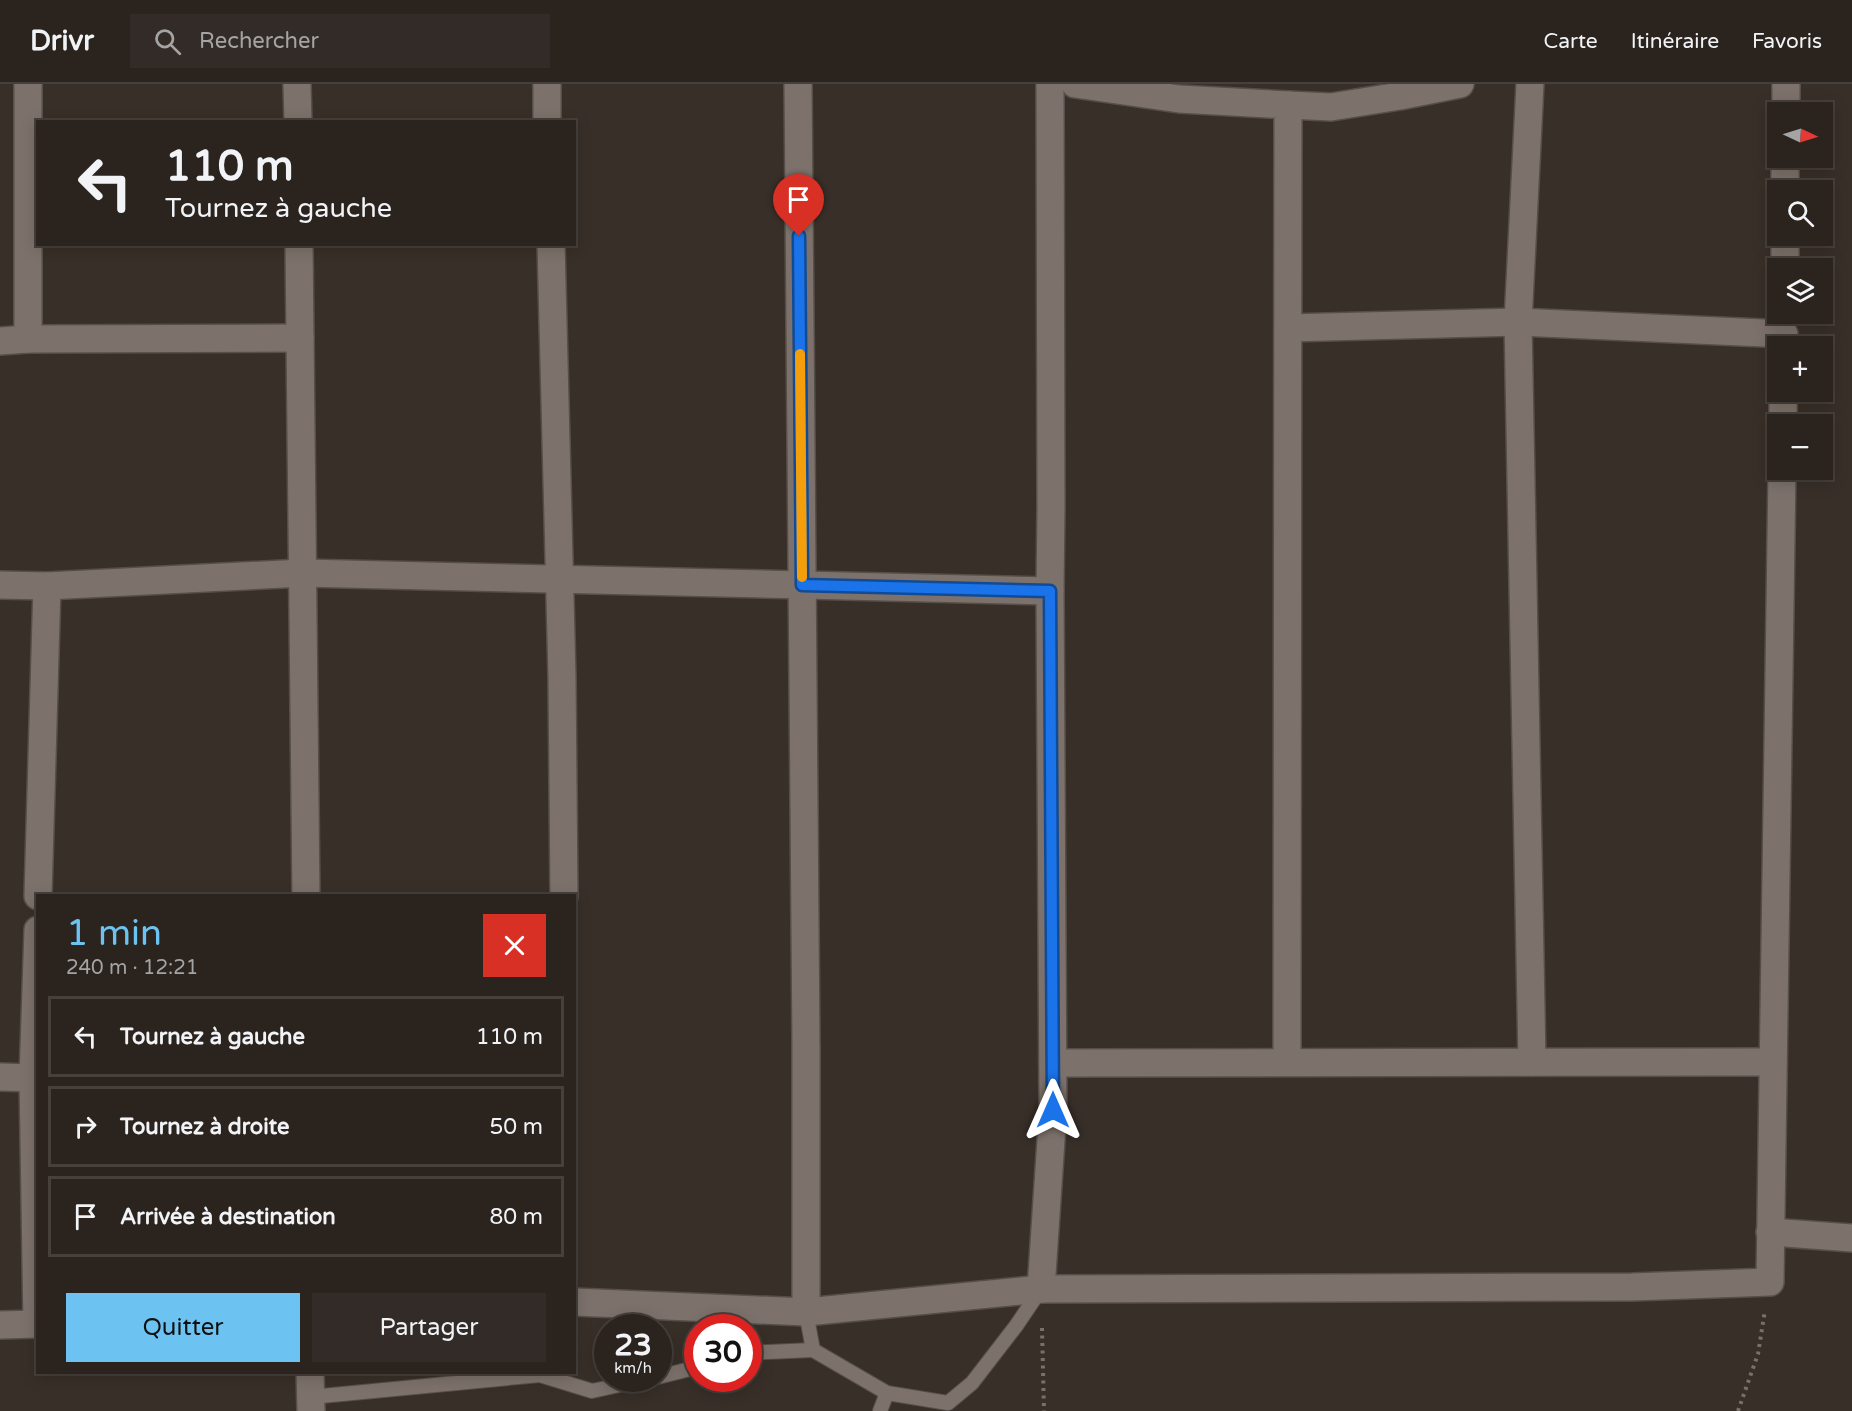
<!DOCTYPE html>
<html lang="fr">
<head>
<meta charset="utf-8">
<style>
  body { margin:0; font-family:"Varela Round",sans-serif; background:#322b27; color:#f1f3f6; height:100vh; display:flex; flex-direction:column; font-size:22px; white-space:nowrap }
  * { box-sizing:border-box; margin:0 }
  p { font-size:20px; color:#a5a4a4 }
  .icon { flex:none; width:33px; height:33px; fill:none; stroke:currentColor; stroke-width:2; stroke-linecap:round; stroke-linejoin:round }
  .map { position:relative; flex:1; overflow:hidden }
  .drawer { position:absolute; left:36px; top:810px; width:540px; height:480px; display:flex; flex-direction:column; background:#2a231e; border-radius:0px; box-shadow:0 3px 15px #0003,0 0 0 2px #46403c }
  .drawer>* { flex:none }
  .guide { position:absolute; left:36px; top:36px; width:540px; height:126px; border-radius:0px; box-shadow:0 3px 15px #0003,0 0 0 2px #46403c; background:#2a231e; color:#f1f3f6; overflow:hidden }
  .needle { width:39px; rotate:94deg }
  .buttons { position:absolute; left:1767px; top:18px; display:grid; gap:12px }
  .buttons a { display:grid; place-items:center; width:66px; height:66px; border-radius:0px; background:#2a231e; box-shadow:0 3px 15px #0003,0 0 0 2px #46403c; font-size:30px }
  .speed { position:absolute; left:594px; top:1230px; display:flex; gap:12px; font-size:30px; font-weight:700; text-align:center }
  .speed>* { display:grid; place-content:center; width:78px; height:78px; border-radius:50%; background:#2a231e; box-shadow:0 3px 15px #0003,0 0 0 2px #46403c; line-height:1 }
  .speed small { font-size:15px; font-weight:400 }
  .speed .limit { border:9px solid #d22; background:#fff; color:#111 }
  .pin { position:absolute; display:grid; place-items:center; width:51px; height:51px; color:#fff; margin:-62px -26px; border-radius:50% 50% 50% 0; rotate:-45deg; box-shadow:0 0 6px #0007 }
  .pin .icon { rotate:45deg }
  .me { position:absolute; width:66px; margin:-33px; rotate:0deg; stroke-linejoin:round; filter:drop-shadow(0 0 4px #0008) }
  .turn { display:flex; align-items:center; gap:21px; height:126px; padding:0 30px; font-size:27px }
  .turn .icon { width:78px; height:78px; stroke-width:2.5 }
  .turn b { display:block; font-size:42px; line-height:51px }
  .round { display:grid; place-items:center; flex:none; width:63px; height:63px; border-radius:0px; background:#322b27 }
  .overview { display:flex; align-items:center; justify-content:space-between; height:102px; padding:0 30px }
  h1 { font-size:36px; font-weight:600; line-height:45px; color:#6cc3f2 }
  .action { display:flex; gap:12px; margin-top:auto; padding:12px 30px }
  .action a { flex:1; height:69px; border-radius:0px; background:#6cc3f2; color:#111; font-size:24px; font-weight:600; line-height:69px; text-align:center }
  .action a+a { background:#322b27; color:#f1f3f6 }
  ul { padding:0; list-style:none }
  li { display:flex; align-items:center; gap:18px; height:81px; margin:0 12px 9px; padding:0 18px; border:3px solid #46403c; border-radius:0px }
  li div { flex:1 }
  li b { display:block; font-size:22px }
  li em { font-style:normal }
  header { display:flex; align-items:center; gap:36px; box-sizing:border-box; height:84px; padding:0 30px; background:#2a231e; border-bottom:2px solid #46403c }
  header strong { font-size:28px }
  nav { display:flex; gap:33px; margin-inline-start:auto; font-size:21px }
  .search { width:420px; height:54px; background:#322b27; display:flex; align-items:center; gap:15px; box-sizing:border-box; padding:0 21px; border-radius:0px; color:#a5a4a4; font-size:22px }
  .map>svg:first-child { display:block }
</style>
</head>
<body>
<header>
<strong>Drivr</strong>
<div class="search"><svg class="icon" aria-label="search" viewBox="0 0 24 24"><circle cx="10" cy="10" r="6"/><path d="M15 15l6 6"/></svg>Rechercher</div>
<nav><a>Carte</a><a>Itinéraire</a><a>Favoris</a></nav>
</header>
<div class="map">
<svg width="1852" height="1327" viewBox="0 0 1852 1327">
  <rect width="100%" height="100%" fill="#382f28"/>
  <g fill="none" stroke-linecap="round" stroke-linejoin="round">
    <g stroke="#564e48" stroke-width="16">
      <g id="lane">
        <polyline points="806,1228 813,1266 887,1309 948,1319 972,1299 1016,1242 1041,1205"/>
        <polyline points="748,1269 813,1266"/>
        <polyline points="658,1293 698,1283"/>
        <polyline points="311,1313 540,1291 592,1307 651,1294"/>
        <polyline points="880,1327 887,1309"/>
      </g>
    </g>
    <g stroke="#564e48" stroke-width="30">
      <g id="street">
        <polyline points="297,0 298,38"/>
        <polyline points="547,0 547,38"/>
        <polyline points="798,0 806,962 806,1228"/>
        <polyline points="1075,0 1179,15 1288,21 1287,978"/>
        <polyline points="1530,0 1518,238 1532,978"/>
        <polyline points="1288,21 1331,23 1400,12 1460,0"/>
        <polyline points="1786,28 1786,0"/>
        <polyline points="1785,106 1785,74"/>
        <polyline points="299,160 306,812"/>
        <polyline points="551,160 562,593 564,812"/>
        <polyline points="1785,184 1785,152"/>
        <polyline points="1288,244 1518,238 1784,250"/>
        <polyline points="28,255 28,0"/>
        <polyline points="0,257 28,255 300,254"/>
        <polyline points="1783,340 1783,308"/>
        <polyline points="0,501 47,502 303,489 1050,507"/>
        <polyline points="38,812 47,502"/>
        <polyline points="1053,979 1773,978"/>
        <polyline points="0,993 33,994"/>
        <polyline points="1770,1148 1852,1154"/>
        <polyline points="1041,1205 1053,1026 1050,507 1051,423 1050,0"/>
        <polyline points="574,1218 806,1228 1041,1205 1632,1203 1770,1198 1782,386"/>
        <polyline points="37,1240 33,994 38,846"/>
        <polyline points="0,1241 38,1240"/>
        <polyline points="310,1288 311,1327"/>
      </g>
    </g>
    <g stroke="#78706a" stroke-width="4" stroke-dasharray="3 4.5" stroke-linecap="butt">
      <polyline points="1042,1244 1044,1327"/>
      <polyline points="1738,1327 1758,1270 1765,1226"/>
    </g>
    <use href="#lane" stroke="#7d726b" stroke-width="14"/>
    <use href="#street" stroke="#7d726b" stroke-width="27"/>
  </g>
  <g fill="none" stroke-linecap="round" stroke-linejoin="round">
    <g stroke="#114b97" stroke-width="15">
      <polyline id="route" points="799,152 802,501 1050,507 1053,1026"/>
    </g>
    <use href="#route" stroke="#1a73e8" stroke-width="10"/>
    <polyline stroke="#f59e0b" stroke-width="10" points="800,270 802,493"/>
  </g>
</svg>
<div class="buttons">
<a><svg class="needle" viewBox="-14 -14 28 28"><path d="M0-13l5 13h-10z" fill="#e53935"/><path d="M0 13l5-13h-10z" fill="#a5a4a4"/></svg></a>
<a><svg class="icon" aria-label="search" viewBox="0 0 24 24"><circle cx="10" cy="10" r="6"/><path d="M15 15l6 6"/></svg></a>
<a><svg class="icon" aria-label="layers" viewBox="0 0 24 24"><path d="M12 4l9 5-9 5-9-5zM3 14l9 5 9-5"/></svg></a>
<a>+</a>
<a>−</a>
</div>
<div class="speed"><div>23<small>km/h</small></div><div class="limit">30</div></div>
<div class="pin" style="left:799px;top:152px;background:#d93025"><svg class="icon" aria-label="arrive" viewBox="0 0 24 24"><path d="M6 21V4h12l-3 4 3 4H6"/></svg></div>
<svg class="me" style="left:1053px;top:1026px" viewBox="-20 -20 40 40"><path d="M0-17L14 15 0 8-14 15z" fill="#1a73e8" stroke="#fff" stroke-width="4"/></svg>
<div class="guide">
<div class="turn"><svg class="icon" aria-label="left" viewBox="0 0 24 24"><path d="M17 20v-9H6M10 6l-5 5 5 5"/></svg><div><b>110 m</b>Tournez à gauche</div></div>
</div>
<section class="drawer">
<div class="overview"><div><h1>1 min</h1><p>240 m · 12:21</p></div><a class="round" style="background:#d93025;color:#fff"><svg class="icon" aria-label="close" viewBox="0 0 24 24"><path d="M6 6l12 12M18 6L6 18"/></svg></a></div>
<ul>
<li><svg class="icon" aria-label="left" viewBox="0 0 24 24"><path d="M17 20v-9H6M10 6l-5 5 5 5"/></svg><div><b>Tournez à gauche</b></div><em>110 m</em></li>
<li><svg class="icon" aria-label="right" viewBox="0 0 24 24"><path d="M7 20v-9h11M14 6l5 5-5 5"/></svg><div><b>Tournez à droite</b></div><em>50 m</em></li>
<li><svg class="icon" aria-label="arrive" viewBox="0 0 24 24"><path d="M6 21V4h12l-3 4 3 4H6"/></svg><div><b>Arrivée à destination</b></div><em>80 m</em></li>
</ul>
<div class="action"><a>Quitter</a><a>Partager</a></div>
</section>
</div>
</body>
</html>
